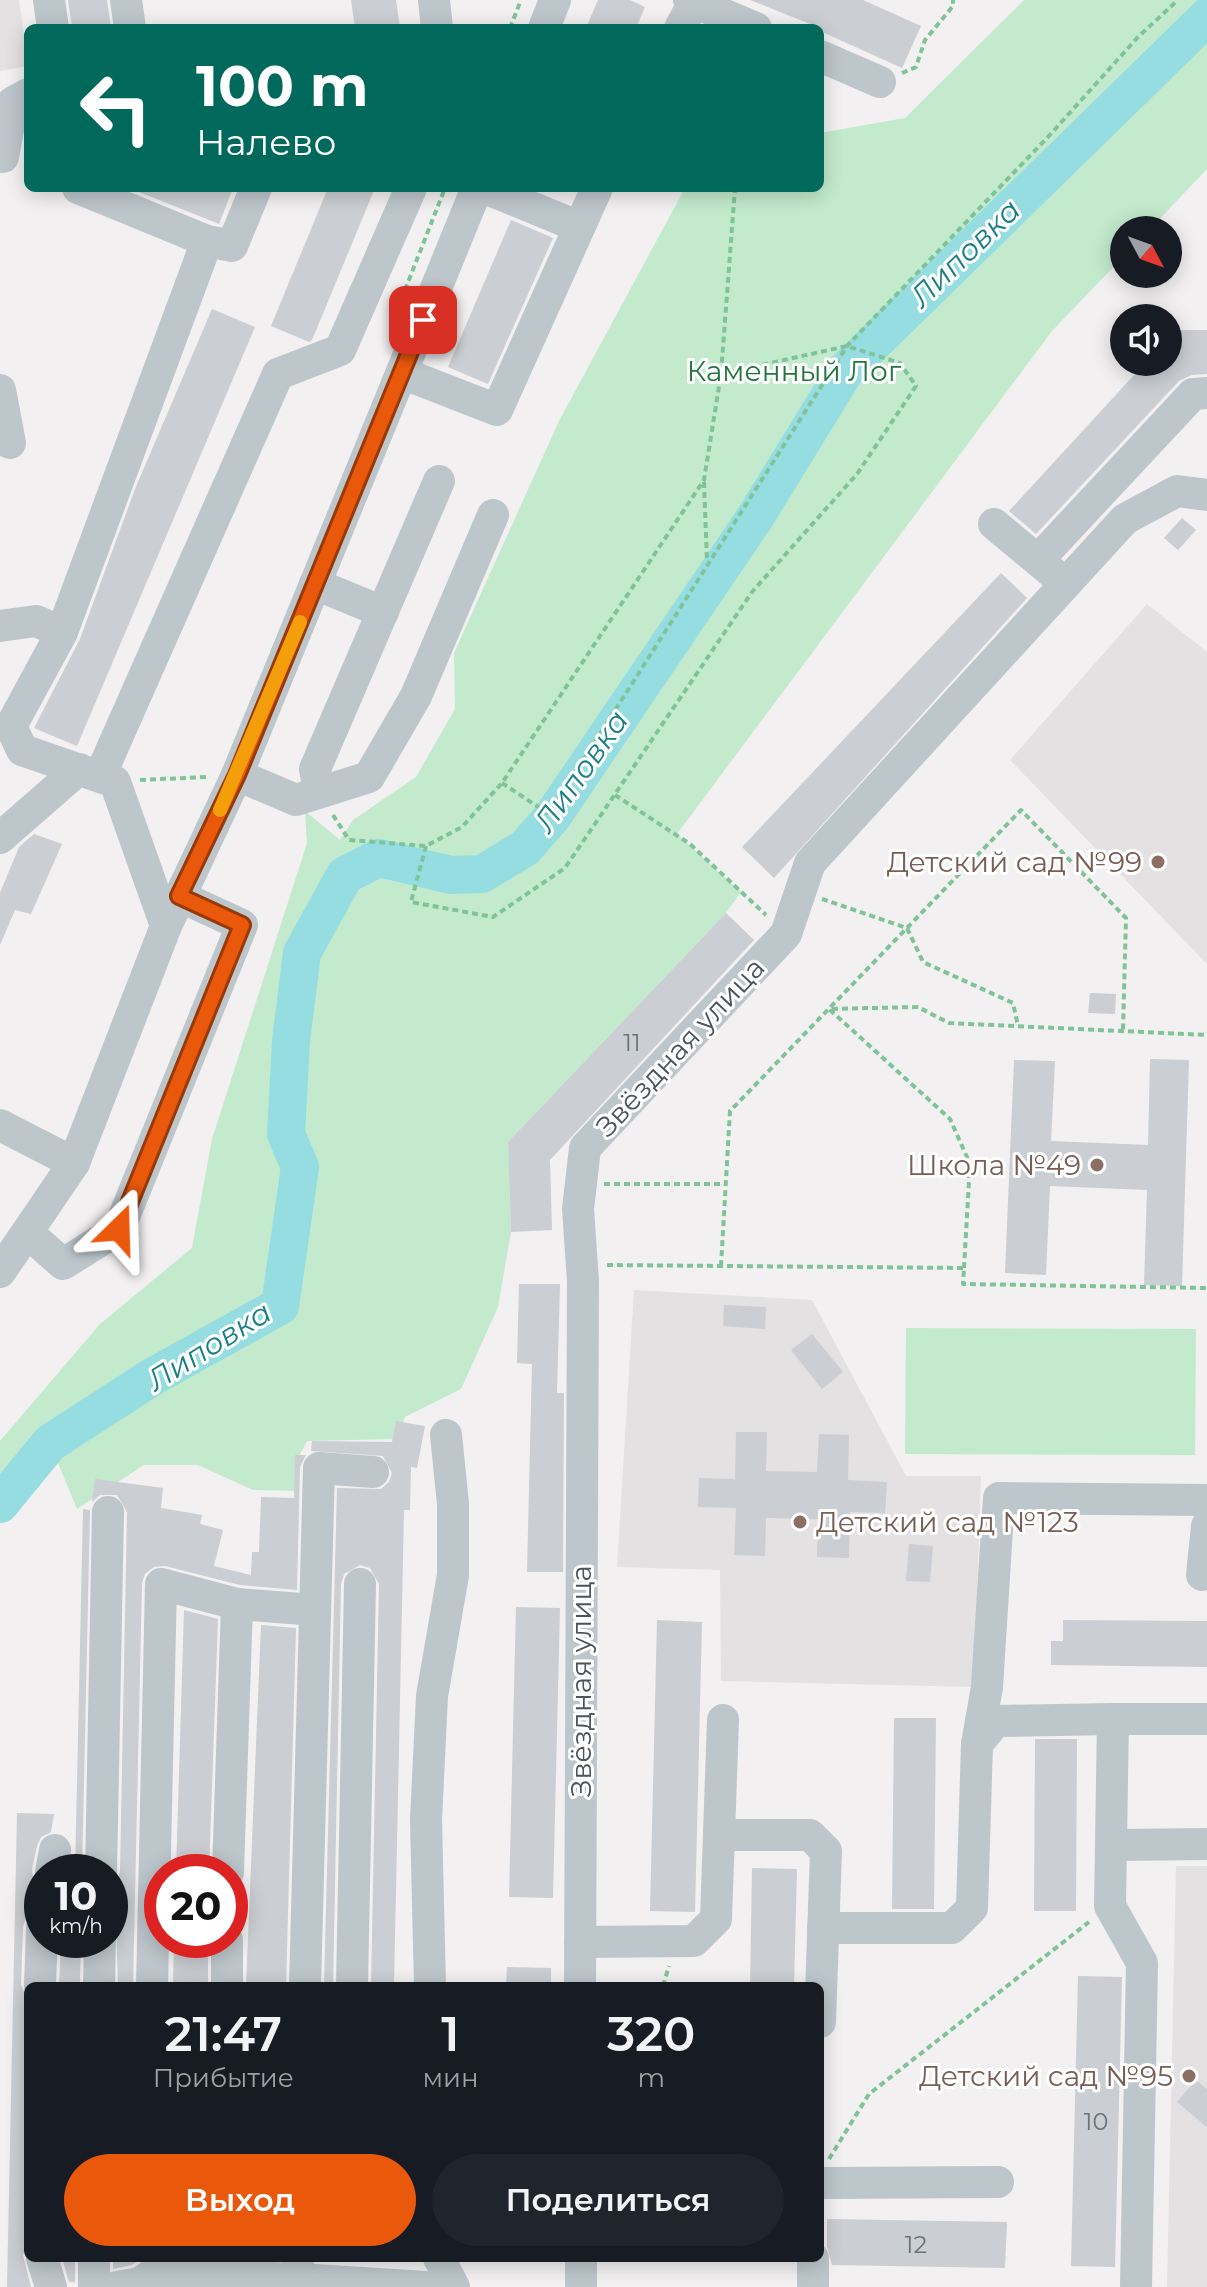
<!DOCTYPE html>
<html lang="ru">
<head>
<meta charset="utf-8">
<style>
  body { margin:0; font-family:Montserrat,sans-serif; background:#20242c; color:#f1f3f6; height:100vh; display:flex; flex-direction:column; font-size:30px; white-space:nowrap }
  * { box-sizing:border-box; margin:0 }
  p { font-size:26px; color:#9ea1a6 }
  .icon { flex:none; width:44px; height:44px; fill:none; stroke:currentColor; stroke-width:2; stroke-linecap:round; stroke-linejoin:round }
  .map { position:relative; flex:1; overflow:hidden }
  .drawer { position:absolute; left:24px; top:1982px; width:800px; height:280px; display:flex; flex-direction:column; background:#171b24; border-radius:12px; box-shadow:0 4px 20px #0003 }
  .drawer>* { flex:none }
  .hud { position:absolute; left:24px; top:24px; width:800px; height:168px; border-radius:12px; box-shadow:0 4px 20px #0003; background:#00695c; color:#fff; overflow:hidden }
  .needle { width:52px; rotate:131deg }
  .fabs { position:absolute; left:1110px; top:216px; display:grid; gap:16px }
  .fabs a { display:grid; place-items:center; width:72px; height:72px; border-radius:50%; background:#171b24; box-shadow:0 4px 20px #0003; font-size:40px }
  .speed { position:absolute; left:24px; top:1854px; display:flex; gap:16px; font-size:40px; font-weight:700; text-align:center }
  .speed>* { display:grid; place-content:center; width:104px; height:104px; border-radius:50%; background:#171b24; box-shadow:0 4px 20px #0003; line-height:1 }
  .speed small { font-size:20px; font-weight:400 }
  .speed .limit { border:12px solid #d22; background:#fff; color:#111 }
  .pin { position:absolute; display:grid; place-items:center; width:68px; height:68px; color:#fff; margin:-34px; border-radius:16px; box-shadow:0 4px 12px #0006 }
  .me { position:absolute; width:88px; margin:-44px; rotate:22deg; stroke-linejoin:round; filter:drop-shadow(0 0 6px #0008) }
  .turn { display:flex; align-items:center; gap:28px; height:168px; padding:0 40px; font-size:36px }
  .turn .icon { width:104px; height:104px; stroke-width:2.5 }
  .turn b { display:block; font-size:56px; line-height:68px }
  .eta { display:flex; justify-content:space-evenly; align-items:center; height:136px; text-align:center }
  .eta b { font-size:48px; font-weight:600; line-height:56px }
  .action { display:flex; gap:16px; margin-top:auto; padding:16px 40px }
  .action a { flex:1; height:92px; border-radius:48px; background:#ea580c; color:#fff; font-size:32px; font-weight:600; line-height:92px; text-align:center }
  .action a+a { background:#20242c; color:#f1f3f6 }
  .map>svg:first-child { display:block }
</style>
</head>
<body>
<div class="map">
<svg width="1207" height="2287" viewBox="0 0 1207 2287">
  <rect width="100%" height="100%" fill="#f2f0f0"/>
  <g fill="#e3e1e1">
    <polygon points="0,0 19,0 28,66 0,71"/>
    <polygon points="1147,604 1207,652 1207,964 1010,760"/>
    <polygon points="634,1290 812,1300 906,1476 981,1476 974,1687 721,1681 720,1570 617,1567"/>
    <polygon points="1176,1866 1207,1866 1207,2287 1167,2287"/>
  </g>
  <g fill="#c3eacd">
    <polygon points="1024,0 1207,0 1207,169 1149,230 1124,230 1124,256 1052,331 677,834 741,892 726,913 508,1142 511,1232 498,1307 461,1389 405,1417 397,1439 307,1441 298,1458 298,1491 253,1490 198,1465 144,1465 77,1509 50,1444 0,1504 0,1441 100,1324 192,1248 212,1139 307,843 305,811 340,840 353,820 416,777 455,709 454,653 559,421 685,188 820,188 820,133 905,118"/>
    <polygon points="906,1328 1196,1329 1195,1455 905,1454"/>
  </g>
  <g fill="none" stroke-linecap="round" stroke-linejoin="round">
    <polyline stroke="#96dde2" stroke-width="38" points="0,1504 50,1443 152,1377 280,1306 300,1167 286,1134 291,1041 302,953 345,875 379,858 451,875 482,874 525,848 552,817 756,516 845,371 1207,17"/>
  </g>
  <g fill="#cbced2">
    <polygon points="68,0 107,0 111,28 72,28"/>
    <polygon points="351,0 396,0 400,28 355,28"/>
    <polygon points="598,0 630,0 645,7 636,28 586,28"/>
    <polygon points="750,0 863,0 921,26 902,68 820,31 820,28"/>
    <polygon points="129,188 233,188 219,224"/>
    <polygon points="328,188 375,188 312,340 309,342 271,326"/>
    <polygon points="511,220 553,238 488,384 448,367"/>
    <polygon points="212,309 255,327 77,746 34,728 80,639 135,489"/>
    <polygon points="1176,330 1207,330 1207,374 1192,375 1179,381 1036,534 1009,511 1146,362 1168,362 1168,338"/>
    <polygon points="1182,518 1196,530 1178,550 1164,538"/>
    <polygon points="1001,573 1027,598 774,878 742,847"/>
    <polygon points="34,834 62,844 31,914 15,910 0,945 0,893 19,847"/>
    <polygon points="726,913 754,940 550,1160 552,1230 511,1232 508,1142"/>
    <polygon points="1090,993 1116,994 1115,1014 1088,1013"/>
    <polygon points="1150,1059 1189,1060 1182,1286 1144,1285 1147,1190 1050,1186 1046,1275 1005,1273 1014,1060 1055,1061 1051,1141 1148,1145"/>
    <polygon points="519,1284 560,1284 557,1393 564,1393 563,1572 527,1572 532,1364 517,1363"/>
    <polygon points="724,1305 766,1307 765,1329 723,1326"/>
    <polygon points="812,1334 843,1372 822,1389 791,1350"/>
    <polygon points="396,1421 425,1426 417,1468 411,1467 410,1510 404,1510 394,1986 371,1986 379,1584 370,1568 360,1565 344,1574 341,1584 333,1986 324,1986 337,1488 381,1489 389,1482 392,1473 383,1456 311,1451 312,1441 392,1442"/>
    <polygon points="736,1432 767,1432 766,1471 817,1472 819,1434 849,1435 848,1480 887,1482 885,1513 850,1512 849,1558 817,1557 818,1519 766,1518 765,1556 734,1555 736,1508 698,1507 699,1478 735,1479"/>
    <polygon points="295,1455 306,1455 300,1467 297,1590 240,1585 165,1566 154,1567 145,1574 142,1583 133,1986 118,1986 115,1884 120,1872 127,1512 117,1495 100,1495 92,1502 95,1479 163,1488 161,1508 202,1515 200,1524 223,1530 214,1566 251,1575 252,1552 259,1552 261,1497 294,1498"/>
    <polygon points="83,1509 90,1510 82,1872 75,1872"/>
    <polygon points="909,1544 933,1546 930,1582 906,1581"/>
    <polygon points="516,1607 560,1608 553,1898 509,1897"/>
    <polygon points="184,1610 218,1619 209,1872 176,1872"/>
    <polygon points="657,1620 702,1622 695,1912 650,1911"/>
    <polygon points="1063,1620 1207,1621 1207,1667 1051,1665 1051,1641 1063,1641"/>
    <polygon points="261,1625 296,1628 286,1986 246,1986"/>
    <polygon points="894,1718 936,1718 934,1909 892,1909"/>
    <polygon points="1035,1739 1077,1739 1076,1911 1034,1911"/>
    <polygon points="17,1813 54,1814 51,1832 41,1837 37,1846 32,1869 33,1879 42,1888 39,1910 26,1917 23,1927 21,1985 28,2000 28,2245 23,2255 31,2287 7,2287"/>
    <polygon points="752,1868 797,1869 794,1986 750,1986"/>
    <polygon points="61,1940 81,1940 80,1986 59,1986"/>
    <polygon points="174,1940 208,1940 208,1986 173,1986"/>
    <polygon points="507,1967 551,1968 551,1986 506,1986"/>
    <polygon points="1078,1976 1122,1977 1115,2267 1071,2266"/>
    <polygon points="1196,2080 1207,2089 1207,2127 1177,2102"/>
    <polygon points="827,2219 1007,2222 1005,2268 832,2265 827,2246"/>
    <polygon points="62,2258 75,2258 75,2282 69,2282"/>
    <polygon points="113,2258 142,2258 132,2265 113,2269"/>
  </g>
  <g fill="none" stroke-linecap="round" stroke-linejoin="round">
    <g stroke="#7fc498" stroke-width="4" stroke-dasharray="6 4" stroke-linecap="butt">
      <polyline points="510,28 521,0"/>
      <polyline points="902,73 916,67 925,40 953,6 953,0"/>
      <polyline points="405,290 445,188"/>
      <polyline points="704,482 707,561"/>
      <polyline points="140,780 207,777"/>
      <polyline points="502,783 549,814 847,346 1048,137 1138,37 1178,0"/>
      <polyline points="615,795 690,844 766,915"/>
      <polyline points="333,815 349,840 426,846 462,827 502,783 704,480 721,374 735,188"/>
      <polyline points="426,846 411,902 493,917 565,868 752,592 857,474 916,386 900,363 847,346 721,374"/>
      <polyline points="822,899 907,928 923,962 1013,1003 1018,1026"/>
      <polyline points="604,1184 726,1184"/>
      <polyline points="607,1265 964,1268 963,1284 1207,1288"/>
      <polyline points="721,1266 730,1111 1021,810 1126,918 1123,1030"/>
      <polyline points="964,1268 970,1164 950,1119 829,1009 918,1007 949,1023 1207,1035"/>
      <polyline points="663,1986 669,1966"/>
      <polyline points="829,2159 869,2094 1089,1922"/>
    </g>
    <g stroke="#bdc6cb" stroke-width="32">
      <polyline points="49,0 53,28"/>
      <polyline points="126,0 130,28"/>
      <polyline points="434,0 437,28"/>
      <polyline points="689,0 756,28"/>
      <polyline points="544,28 555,0"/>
      <polyline points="680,28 694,2"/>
      <polyline points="820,56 880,82"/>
      <polyline points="3,157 13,102 28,94"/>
      <polyline points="78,188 207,241 232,246 256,188"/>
      <polyline points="485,188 577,226"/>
      <polyline points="402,373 497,410 597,188"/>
      <polyline points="0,390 10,443"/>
      <polyline points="994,524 1053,573"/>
      <polyline points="1038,560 1193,394 1207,393"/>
      <polyline points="315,584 383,612"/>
      <polyline points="0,626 36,621 62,632"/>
      <polyline points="237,775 296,800 369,777 416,696 493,515"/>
      <polyline points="100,776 278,374 340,350 411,188"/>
      <polyline points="319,792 315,769 439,481"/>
      <polyline points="0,838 79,769"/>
      <polyline points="166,926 115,782 22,750 11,726 62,632 207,241"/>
      <polyline points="0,1125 74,1163"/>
      <polyline points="28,1233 63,1264 119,1229 242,925 179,896"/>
      <polyline points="0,1272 74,1163 166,926 237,775 477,188"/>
      <polyline points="1202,1575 1207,1526"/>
      <polyline points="237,1604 315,1610"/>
      <polyline points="977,1744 987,1687 999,1498 1207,1500"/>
      <polyline points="719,1835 810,1835 826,1851 820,2022"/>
      <polyline points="1113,1845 1207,1844"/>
      <polyline points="51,1872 55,1850"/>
      <polyline points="101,1872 108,1512"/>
      <polyline points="823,1928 952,1928 972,1908 977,1744 996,1721 1113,1719"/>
      <polyline points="580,1942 694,1941 716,1919 723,1720"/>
      <polyline points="40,1986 42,1928"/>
      <polyline points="99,1986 100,1940"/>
      <polyline points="152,1986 161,1584 237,1604 228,1872"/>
      <polyline points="227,1986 227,1940"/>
      <polyline points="305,1986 319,1468 373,1472"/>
      <polyline points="352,1986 360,1584"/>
      <polyline points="430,1986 426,1820 432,1696 453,1575 453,1504 446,1435"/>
      <polyline points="580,1986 583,1281 578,1209 585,1148 786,934 810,863 1125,519 1177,491 1207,495"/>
      <polyline points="820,2183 998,2182"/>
      <polyline points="42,2258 51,2287"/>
      <polyline points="298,2258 298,2279 426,2287"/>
      <polyline points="439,2258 454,2287"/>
      <polyline points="581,2258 581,2287"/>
      <polyline points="94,2287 94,2258"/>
      <polyline points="117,2287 140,2283 154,2273 298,2279"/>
      <polyline points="813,2287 813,2258"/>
      <polyline points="1136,2287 1142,1963 1110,1906 1113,1719 1207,1719"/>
    </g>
  </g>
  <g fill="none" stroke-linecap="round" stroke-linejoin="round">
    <g stroke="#983908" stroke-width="20">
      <polyline id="route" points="119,1229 242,925 179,896 237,775 423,320"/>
    </g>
    <use href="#route" stroke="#ea580c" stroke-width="14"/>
    <polyline stroke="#f59e0b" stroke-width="14" points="220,810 300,622"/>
  </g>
  <g fill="#8d6e63" stroke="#fff" stroke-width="3">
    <circle cx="1158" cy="862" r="8"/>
    <circle cx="1097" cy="1165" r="8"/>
    <circle cx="800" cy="1522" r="8"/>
    <circle cx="1189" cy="2076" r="8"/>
  </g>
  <g text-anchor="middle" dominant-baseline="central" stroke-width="6" stroke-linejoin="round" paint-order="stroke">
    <g font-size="24" fill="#6a7379">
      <text x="632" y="1042">11</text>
      <text x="1096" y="2121">10</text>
      <text x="916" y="2244">12</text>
    </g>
    <g font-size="28" fill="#22753f" stroke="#fff">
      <text x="794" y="371">Каменный Лог</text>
    </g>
    <g font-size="28" fill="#785e54" stroke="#fff" text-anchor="end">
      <text x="1142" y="862">Детский сад №99</text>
      <text x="1081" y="1165">Школа №49</text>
      <text x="816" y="1522" text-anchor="start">Детский сад №123</text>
      <text x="1173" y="2076">Детский сад №95</text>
    </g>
    <g font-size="28" fill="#4a555b" stroke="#fff">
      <text transform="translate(680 1047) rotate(-47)">Звёздная улица</text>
      <text transform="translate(581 1681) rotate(-90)">Звёздная улица</text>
    </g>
    <g font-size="30" font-style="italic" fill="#1b7f86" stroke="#fff">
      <text transform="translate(965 253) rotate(-44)">Липовка</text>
      <text transform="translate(581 771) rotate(-55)">Липовка</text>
      <text transform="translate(209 1346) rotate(-32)">Липовка</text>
    </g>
  </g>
</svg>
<div class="fabs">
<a><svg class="needle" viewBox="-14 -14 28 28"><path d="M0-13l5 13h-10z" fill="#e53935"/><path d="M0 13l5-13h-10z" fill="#9ea1a6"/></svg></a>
<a><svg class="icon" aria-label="sound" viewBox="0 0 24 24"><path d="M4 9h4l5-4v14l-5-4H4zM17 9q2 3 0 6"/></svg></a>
</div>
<div class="speed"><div>10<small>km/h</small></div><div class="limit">20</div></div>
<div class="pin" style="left:423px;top:320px;background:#d93025"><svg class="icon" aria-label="arrive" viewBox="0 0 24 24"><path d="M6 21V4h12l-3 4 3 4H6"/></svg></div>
<svg class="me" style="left:119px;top:1229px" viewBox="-20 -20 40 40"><path d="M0-17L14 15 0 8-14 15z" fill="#ea580c" stroke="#fff" stroke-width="4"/></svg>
<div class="hud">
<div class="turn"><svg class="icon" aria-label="left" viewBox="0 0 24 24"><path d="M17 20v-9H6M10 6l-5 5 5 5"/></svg><div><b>100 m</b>Налево</div></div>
</div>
<section class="drawer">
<div class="eta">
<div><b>21:47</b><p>Прибытие</p></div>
<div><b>1</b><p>мин</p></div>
<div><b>320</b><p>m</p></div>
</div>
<div class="action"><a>Выход</a><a>Поделиться</a></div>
</section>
</div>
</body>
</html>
